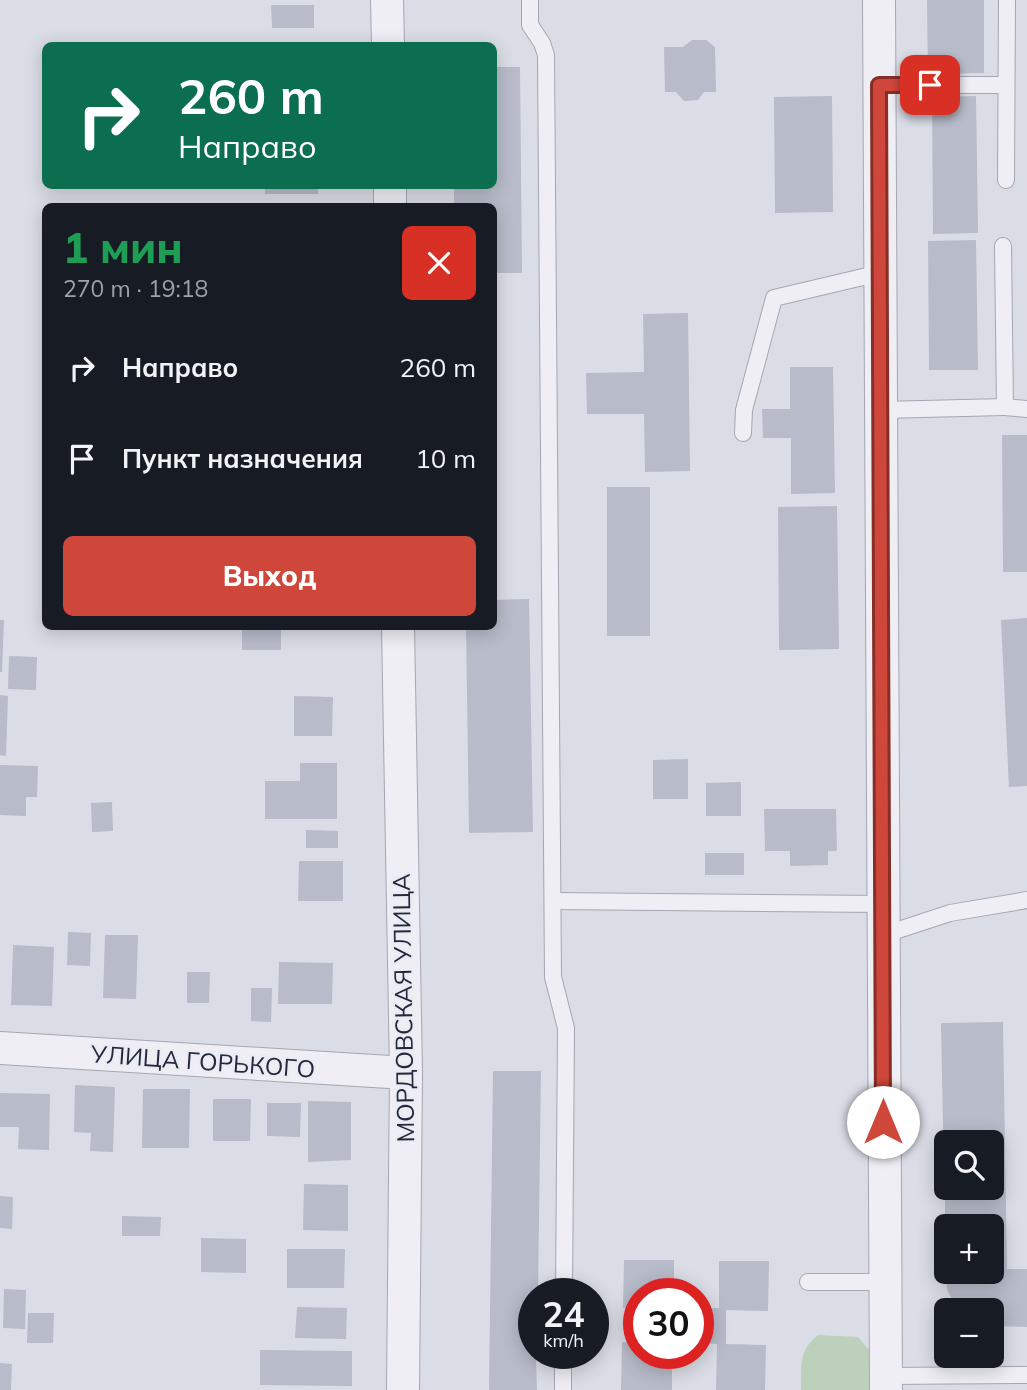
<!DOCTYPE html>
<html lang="ru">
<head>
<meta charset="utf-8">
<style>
  body { margin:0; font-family:Mulish,sans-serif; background:#20242c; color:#f1f3f6; height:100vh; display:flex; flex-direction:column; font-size:26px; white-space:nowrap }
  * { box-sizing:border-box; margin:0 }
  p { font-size:23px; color:#9ea1a6 }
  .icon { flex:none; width:38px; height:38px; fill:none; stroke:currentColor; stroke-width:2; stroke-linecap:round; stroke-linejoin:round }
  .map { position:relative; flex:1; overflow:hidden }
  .drawer { position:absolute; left:42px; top:203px; width:455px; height:427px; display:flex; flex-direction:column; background:#171b24; border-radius:10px; box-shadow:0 4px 18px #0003 }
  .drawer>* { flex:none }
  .guide { position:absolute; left:42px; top:42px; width:455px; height:147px; border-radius:10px; box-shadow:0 4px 18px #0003; background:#0b6e4f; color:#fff; overflow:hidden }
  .fabs { position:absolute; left:934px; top:1130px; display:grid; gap:14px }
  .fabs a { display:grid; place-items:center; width:70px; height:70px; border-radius:10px; background:#171b24; box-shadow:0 4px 18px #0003; font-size:35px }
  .speed { position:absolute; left:518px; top:1278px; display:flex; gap:14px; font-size:35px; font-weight:700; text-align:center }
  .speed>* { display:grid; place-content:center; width:91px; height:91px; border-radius:50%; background:#171b24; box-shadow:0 4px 18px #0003; line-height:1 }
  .speed small { font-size:18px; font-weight:400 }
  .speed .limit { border:10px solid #d22; background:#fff; color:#111 }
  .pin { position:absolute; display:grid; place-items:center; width:60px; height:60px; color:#fff; margin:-30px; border-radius:14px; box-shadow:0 4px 10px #0006 }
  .me { position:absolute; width:77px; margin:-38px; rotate:0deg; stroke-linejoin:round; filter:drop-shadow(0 0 5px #0008) }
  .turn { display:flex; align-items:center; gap:24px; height:147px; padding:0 21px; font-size:32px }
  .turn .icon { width:91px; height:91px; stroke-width:2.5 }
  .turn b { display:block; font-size:49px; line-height:60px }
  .round { display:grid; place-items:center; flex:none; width:74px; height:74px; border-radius:10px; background:#20242c }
  .head { display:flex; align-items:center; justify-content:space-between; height:119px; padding:0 21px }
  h1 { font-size:42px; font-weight:800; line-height:52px; color:#1e9e55 }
  .cta { display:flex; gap:14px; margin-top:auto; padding:14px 21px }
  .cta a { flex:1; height:80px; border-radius:10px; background:#cf473b; color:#fff; font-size:28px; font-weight:800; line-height:80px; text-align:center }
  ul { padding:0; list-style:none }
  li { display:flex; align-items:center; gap:21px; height:91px; padding:0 21px }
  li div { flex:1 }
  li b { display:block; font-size:26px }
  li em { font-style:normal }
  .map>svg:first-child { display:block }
</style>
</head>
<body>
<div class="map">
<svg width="1027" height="1390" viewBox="0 0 1027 1390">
  <rect width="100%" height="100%" fill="#dbdde6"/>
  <path fill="#bcd0bc" d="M818,1335L858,1337L869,1350V1390H801C801,1368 799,1349 818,1335Z"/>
  <g fill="#b8bbc9">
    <polygon points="927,0 984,0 984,73 928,74"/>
    <polygon points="271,5 314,5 314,28 272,28"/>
    <polygon points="692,40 706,40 715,47 716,92 704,92 698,100 684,101 676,92 665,92 664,47 683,47"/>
    <polygon points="494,67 520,67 522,273 494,273 494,206 454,206 454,186 494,186"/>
    <polygon points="832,96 833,212 775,213 774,97"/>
    <polygon points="976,96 978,233 933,234 932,97"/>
    <rect x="265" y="186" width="53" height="8"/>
    <polygon points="976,240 978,370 929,370 928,241"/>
    <polygon points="688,313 690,471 645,472 644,414 587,414 586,373 644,372 643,314"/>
    <polygon points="790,367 833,367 835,493 791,494 791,438 763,438 762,409 790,409"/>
    <polygon points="1002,435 1027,435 1027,572 1003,572"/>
    <rect x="607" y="487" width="43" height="149"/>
    <polygon points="837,506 839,649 779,650 778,507"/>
    <polygon points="529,599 533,832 469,833 466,626 494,626 494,600"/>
    <polygon points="1027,618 1027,786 1009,787 1001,620"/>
    <polygon points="0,620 4,620 2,672 0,672"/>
    <rect x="242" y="626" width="39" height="24"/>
    <polygon points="9,656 37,657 36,690 8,689"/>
    <polygon points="0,695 8,696 6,756 0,755"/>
    <polygon points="294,696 333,697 332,736 294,736"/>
    <polygon points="688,759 688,799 653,799 653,760"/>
    <polygon points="300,763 337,763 337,819 265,819 265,781 300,781"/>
    <polygon points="0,765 38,766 37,797 26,797 26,816 0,815"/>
    <polygon points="741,782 741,816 706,816 706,783"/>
    <polygon points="112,802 113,831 92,832 91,803"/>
    <polygon points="764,809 836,809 837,851 828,851 828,865 790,866 790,851 765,851"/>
    <polygon points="306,830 338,831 338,848 306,848"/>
    <rect x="705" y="853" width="39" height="22"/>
    <polygon points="299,861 343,861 343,901 298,901"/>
    <polygon points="68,932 91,933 90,966 67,965"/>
    <polygon points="105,935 138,935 136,999 103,998"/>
    <polygon points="13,945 54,947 52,1006 11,1005"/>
    <polygon points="279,962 333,963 332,1004 278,1004"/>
    <polygon points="187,972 210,972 209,1003 187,1003"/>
    <polygon points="251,988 272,988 271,1022 251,1021"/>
    <polygon points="1003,1022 1007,1269 1027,1269 1027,1327 992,1326 992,1311 958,1311 947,1290 946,1272 992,1272 992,1227 945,1227 945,1188 992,1188 992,1143 947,1143 947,1178 944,1178 941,1023"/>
    <polygon points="493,1071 541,1071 538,1293 534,1293 537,1390 489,1390"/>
    <polygon points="75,1085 115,1087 113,1152 90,1151 91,1133 74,1132"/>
    <polygon points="143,1089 190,1089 189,1148 142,1148"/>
    <polygon points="0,1093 50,1094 49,1150 18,1149 19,1127 0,1127"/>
    <polygon points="213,1099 251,1099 250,1141 213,1141"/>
    <polygon points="308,1101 351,1102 351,1160 308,1162"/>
    <polygon points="267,1103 301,1103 300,1137 267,1136"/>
    <polygon points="304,1184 348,1185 348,1231 303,1230"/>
    <polygon points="0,1196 13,1197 12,1229 0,1228"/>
    <polygon points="122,1216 161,1217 160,1236 122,1236"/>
    <polygon points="201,1238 246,1239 246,1273 201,1272"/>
    <polygon points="287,1249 345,1249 344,1288 287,1288"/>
    <polygon points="624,1260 674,1260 674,1293 639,1293 639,1308 623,1308"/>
    <polygon points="719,1261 769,1261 768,1311 726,1310 726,1344 766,1345 765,1390 716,1390 717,1344 698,1343 698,1308 719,1308"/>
    <polygon points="4,1289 26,1290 25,1329 3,1328"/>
    <polygon points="297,1307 347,1308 346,1339 295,1338"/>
    <polygon points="28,1313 54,1313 53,1343 27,1343"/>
    <polygon points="622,1342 639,1342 639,1353 672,1353 672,1390 621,1390"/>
    <polygon points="260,1350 352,1351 352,1386 260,1385"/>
    <polygon points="0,1363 12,1364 11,1390 0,1390"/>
  </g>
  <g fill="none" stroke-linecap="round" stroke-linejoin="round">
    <g stroke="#a4a7b3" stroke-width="18">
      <g id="service">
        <polyline points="530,0 530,25 542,43 546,55 553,977 566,1028 564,1293"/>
        <polyline points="879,85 1006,85"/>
        <polyline points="1006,180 1007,0"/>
        <polyline points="1005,407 1027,409"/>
        <polyline points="881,410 1005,407 1003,246"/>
        <polyline points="743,433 744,410 774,298 880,273"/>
        <polyline points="553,901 883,904"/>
        <polyline points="883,935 950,913 1027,900"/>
        <polyline points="808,1282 884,1282"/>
        <polyline points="886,1376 1027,1375"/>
        <polyline points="563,1390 563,1353"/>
      </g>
    </g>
    <g stroke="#a4a7b3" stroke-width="34">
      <g id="minor">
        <polyline points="387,0 388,46"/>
        <polyline points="879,0 886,1390"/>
        <polyline points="390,186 390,206"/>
        <polyline points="398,626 406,1073 403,1390"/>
        <polyline points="0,1048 406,1073"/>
      </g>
    </g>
    <use href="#service" stroke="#eeeef4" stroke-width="16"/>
    <use href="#minor" stroke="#eeeef4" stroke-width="32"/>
  </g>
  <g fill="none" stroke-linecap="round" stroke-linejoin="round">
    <g stroke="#872e26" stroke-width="18">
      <polyline id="route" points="883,1122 879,85 930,85"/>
    </g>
    <use href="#route" stroke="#cf473b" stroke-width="12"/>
  </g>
  <g text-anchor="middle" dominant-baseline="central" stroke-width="5" stroke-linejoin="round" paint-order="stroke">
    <g font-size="24" fill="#25283c" stroke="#eaecf4">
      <text transform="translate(403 1008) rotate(-91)">МОРДОВСКАЯ УЛИЦА</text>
      <text transform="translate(203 1061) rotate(4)">УЛИЦА ГОРЬКОГО</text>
    </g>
  </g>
</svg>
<div class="fabs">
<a><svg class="icon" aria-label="search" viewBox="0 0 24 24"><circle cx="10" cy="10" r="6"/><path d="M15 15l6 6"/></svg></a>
<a>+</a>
<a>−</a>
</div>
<div class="speed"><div>24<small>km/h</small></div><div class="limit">30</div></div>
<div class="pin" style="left:930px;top:85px;background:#d93025"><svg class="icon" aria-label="arrive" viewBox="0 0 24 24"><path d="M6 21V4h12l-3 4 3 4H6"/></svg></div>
<svg class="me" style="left:883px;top:1122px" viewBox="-20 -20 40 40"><circle r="19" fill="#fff"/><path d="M0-13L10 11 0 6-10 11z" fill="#cf473b"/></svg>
<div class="guide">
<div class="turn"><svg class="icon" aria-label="right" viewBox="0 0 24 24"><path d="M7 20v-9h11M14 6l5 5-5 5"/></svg><div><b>260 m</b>Направо</div></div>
</div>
<section class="drawer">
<div class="head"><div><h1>1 мин</h1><p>270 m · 19:18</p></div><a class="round" style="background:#d93025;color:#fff"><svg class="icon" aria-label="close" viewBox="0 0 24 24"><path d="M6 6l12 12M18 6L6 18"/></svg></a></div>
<ul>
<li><svg class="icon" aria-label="right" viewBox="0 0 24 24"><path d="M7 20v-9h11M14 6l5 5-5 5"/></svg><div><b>Направо</b></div><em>260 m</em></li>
<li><svg class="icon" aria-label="arrive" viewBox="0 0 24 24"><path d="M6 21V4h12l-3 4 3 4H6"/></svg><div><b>Пункт назначения</b></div><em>10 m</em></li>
</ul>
<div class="cta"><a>Выход</a></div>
</section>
</div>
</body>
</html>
